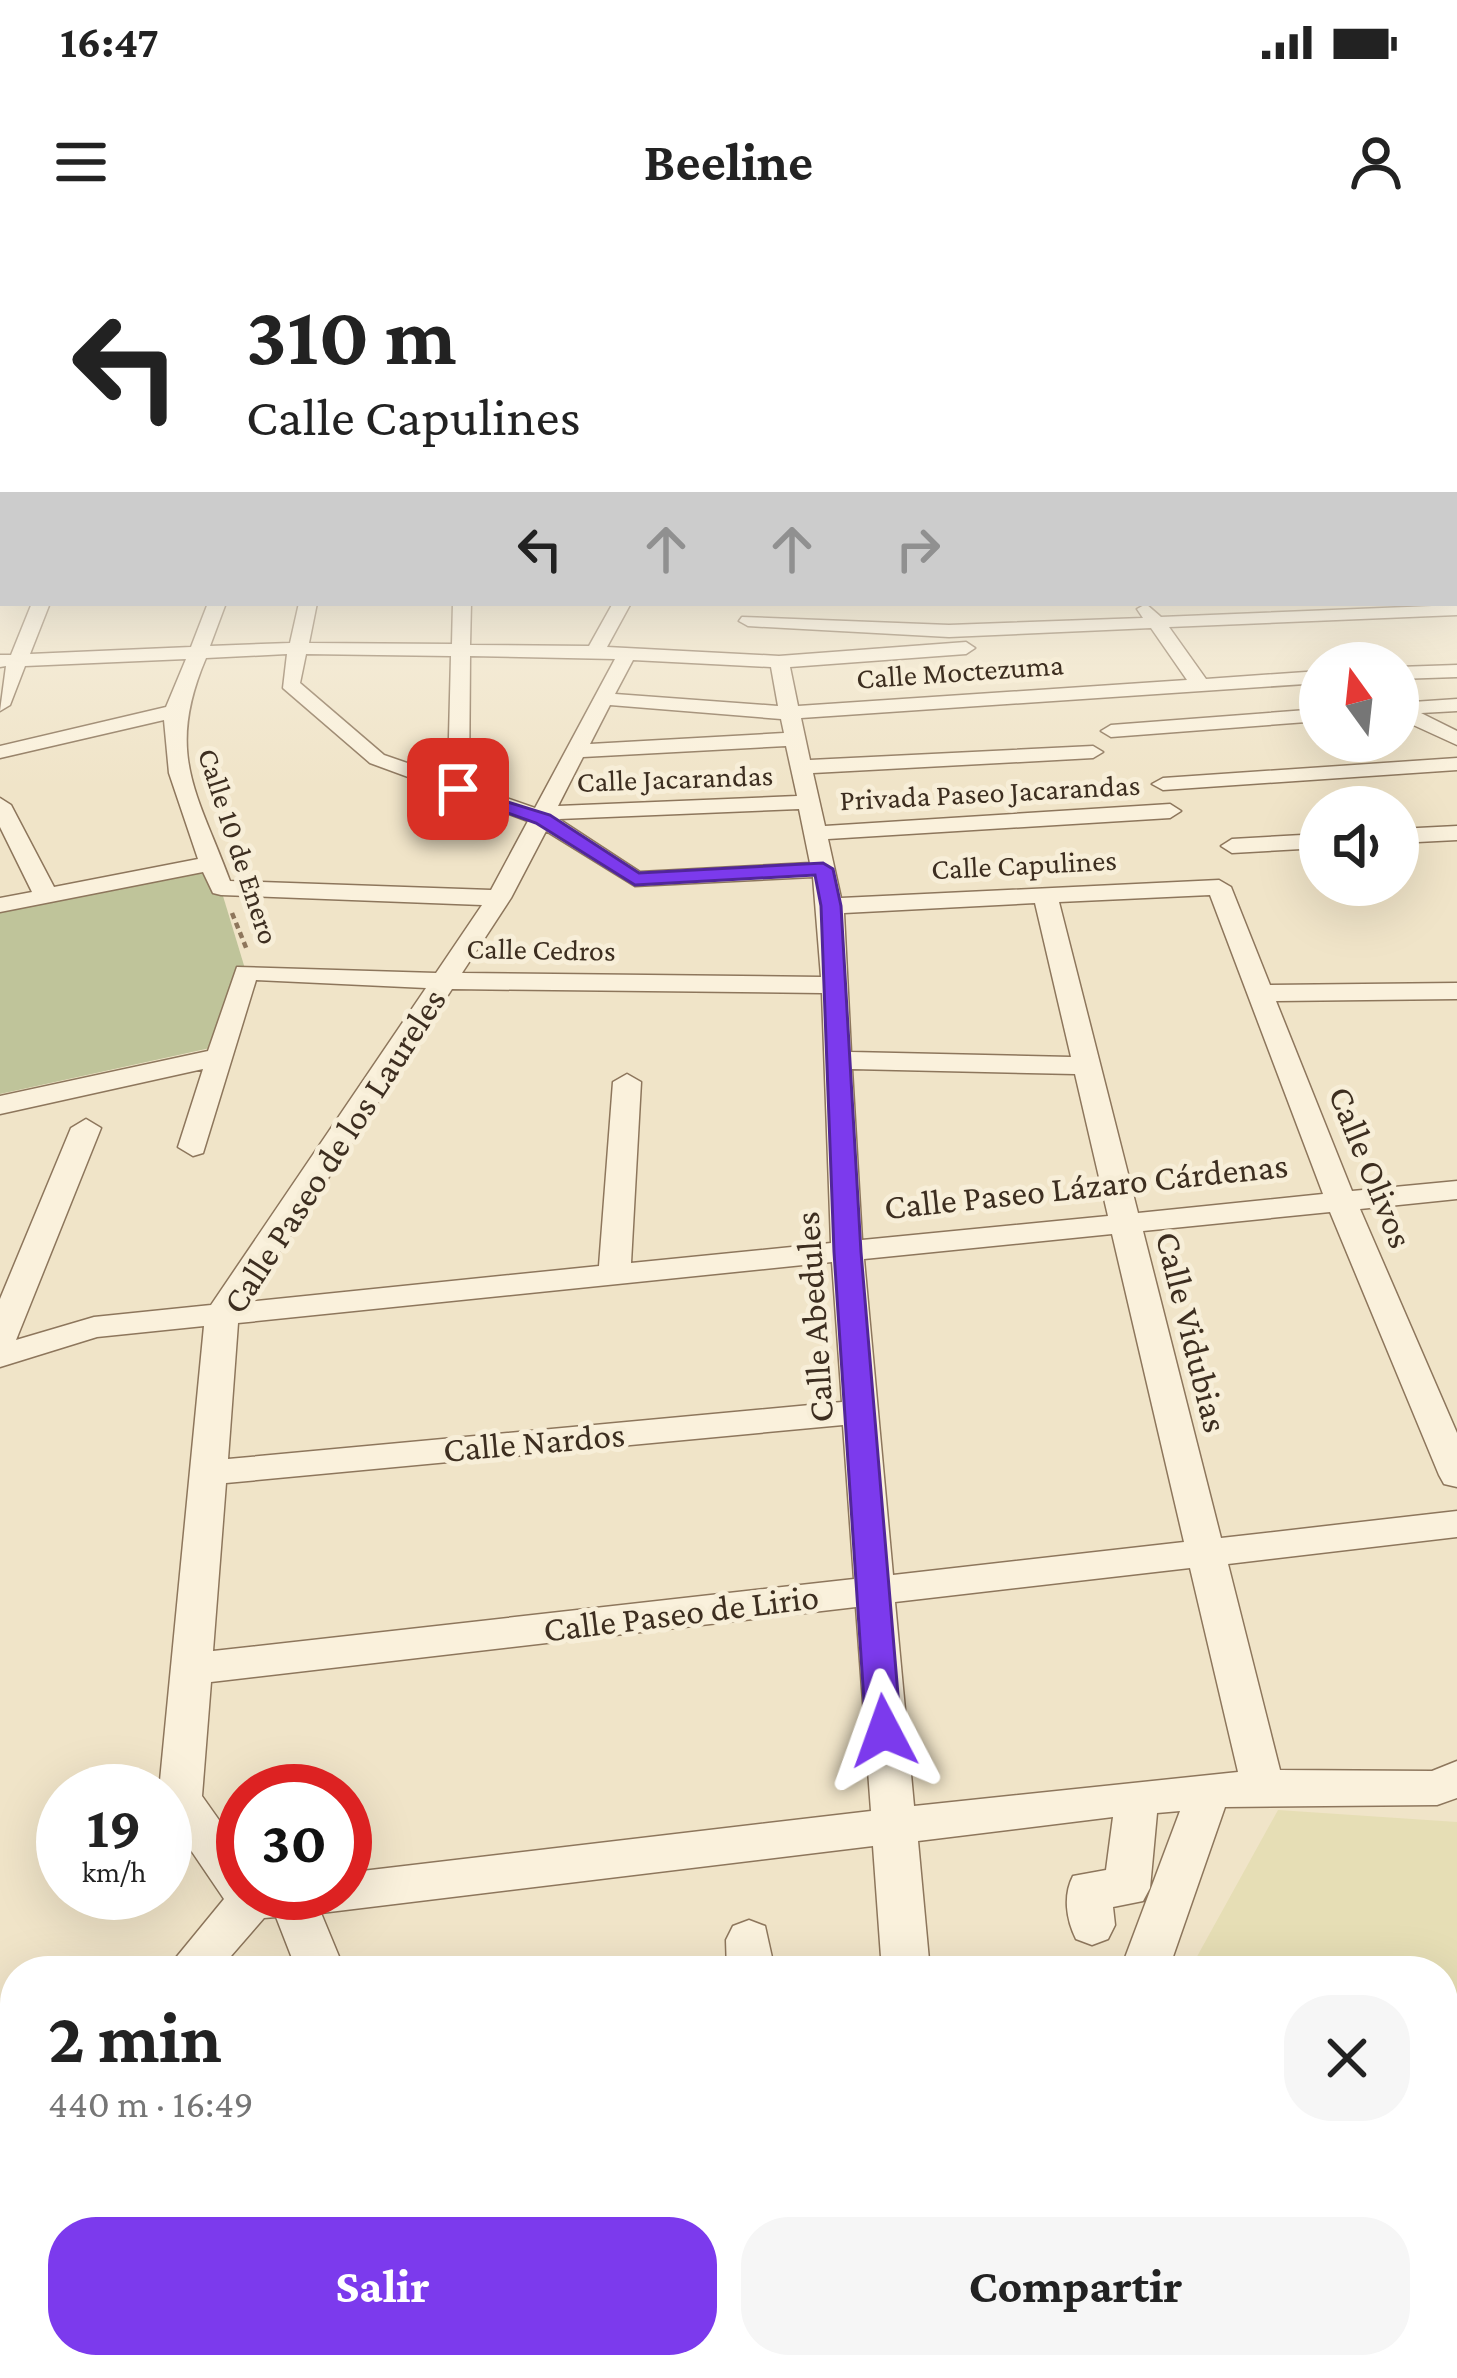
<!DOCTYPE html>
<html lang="es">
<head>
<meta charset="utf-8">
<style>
  body { margin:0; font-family:"Crimson Pro",serif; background:#f6f6f6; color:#222; height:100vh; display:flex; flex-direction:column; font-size:45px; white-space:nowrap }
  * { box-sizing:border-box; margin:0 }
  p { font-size:39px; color:#767676 }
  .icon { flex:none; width:66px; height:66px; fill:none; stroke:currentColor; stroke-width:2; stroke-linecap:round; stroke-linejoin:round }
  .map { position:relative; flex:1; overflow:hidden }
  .side { position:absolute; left:0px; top:1716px; width:1458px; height:423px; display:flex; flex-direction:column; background:#fff; border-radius:48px 48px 0 0; box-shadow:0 12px 48px #0002 }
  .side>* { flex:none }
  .banner { position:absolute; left:0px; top:0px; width:1458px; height:366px; box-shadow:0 12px 48px #0002; background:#fff; color:#222; overflow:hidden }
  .needle { width:78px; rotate:345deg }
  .tools { position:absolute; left:1299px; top:402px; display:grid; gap:24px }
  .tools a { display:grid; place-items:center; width:120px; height:120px; border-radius:50%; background:#fff; box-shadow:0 12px 48px #0002; font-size:60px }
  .speed { position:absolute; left:36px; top:1524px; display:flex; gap:24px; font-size:60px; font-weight:700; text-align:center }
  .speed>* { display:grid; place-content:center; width:156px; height:156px; border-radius:50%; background:#fff; box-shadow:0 12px 48px #0002; line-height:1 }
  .speed small { font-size:30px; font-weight:400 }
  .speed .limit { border:18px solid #d22; background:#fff; color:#111 }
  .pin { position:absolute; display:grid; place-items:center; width:102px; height:102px; color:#fff; margin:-51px; border-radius:24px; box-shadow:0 6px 18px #0006 }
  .me { position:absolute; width:132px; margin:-66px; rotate:356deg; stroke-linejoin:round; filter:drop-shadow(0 0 9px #0008) }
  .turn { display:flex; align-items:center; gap:42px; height:252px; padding:0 48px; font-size:54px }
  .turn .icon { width:156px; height:156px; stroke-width:2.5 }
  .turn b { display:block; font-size:84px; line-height:102px }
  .lanes { display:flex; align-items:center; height:114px; padding:0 48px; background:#0003; justify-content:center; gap:60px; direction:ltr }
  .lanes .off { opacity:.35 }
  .round { display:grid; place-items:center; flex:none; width:126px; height:126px; border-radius:48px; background:#f6f6f6 }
  .headline { display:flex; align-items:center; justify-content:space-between; height:204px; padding:0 48px }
  h1 { font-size:72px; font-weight:700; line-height:90px }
  .button { display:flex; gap:24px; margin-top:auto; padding:24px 48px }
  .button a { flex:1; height:138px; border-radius:48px; background:#7c3aed; color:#fff; font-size:48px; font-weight:700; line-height:138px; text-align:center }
  .button a+a { background:#f6f6f6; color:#222 }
  .status { display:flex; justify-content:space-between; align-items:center; height:84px; padding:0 60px; background:#fff; direction:ltr }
  .status svg { height:33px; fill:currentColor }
  header { display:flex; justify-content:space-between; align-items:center; height:156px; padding:0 48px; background:#fff; font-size:54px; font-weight:700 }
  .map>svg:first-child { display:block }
</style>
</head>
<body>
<div class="status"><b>16:47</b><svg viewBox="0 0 49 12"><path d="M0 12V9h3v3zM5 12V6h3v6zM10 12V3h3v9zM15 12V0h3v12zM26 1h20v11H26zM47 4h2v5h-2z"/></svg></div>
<header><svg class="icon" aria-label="menu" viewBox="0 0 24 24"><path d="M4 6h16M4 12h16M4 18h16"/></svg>Beeline<svg class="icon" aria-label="person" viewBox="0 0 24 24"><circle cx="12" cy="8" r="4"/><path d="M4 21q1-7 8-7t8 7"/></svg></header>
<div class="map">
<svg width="1457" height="2138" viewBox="0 0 1457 2138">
  <rect width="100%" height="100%" fill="#f0e4c8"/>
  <polygon fill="#e6deb5" points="1278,1570 1457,1582 1457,2138 426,2138 433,2124 1443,2124 1443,1731 1189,1731"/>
  <polygon fill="#bfc49a" points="213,623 246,732 224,805 0,854 0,665"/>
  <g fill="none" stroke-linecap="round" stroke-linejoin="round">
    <g stroke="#8d765c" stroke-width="3">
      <g id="minor">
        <polygon points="1455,279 1457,280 1457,291 1455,290"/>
        <rect x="1455" y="308" width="2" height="10"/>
        <polygon points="3,321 3,331 0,332 0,322"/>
        <rect x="1455" y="334" width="2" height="11"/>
        <path d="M32,363H50L30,414L191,407L208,363H226L210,406L290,403L299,363H317L309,403L452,404L453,363H471L470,405L589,406L613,363H631L607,407L779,416L966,402L975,408L966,414L790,427L798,466L1187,440L1151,388L949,397L748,386L739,381L742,377L949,385L1143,378L1137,369L1146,364L1161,377L1457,365V375L1169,387L1206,439L1320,431V443L801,478L810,520L1093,506L1103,512L1093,518L813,533L825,586L1170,564L1181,571L1170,578L828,599L841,658L1219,640L1231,647L1270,745L1457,743V759L1276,761L1352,951L1457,941V959L1360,969L1457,1193V1247L1444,1244L1439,1235L1330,972L1143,991L1221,1298L1457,1271V1297L1228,1324L1280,1530L1432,1531L1457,1521V1558L1437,1565L1225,1567L1168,1731H1120L1180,1571L1157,1573L1150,1648L1143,1661L1113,1667L1115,1685L1108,1699L1092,1705L1076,1699C1066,1679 1063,1655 1073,1636L1106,1630L1113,1577L918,1601L930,1731H882L873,1606L321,1673L345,1731H297L276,1677L264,1678L218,1731H165L224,1659L165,1572V1551H159L204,1086L97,1097L0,1127V1059L71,888L86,879L101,888L16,1100L94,1077L211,1065L426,748L256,740L203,913L193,916L178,907L203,829L0,874V856L208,811L237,727L436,733L482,665L221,655L213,653L203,632L0,672V658L32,652L0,587V558L11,565L54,647L198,619L169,533L164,480L0,518V506L166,467L186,419L25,426L10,465L0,471L6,426L0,427V415H11ZM287,414L283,448L370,523L528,581L491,650L230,641C197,552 165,514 206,418ZM306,414L451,416L448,537L384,515L300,443ZM470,416L615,419L535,568L469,545ZM633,420L771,427L778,466L615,454ZM610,465L781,479L784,493L590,504ZM786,506L797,556L558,566L583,517ZM799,569L810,623L640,632L559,579ZM546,591L635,646L813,637L821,737L462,733L511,658ZM1210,655L1323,954L1138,973L1059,662ZM1035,663L1071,817L851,812L844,673ZM452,749L822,753L831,1003L631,1023L641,842L627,834L613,842L599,1026L247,1062ZM852,829L1075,834L1108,976L862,1000ZM1112,994L1184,1302L893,1335L864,1019ZM832,1022L842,1162L228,1219L238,1083ZM843,1185L854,1339L213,1411L226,1243ZM1190,1328L1238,1532L914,1566L895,1362ZM856,1367L871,1571L345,1633V1653H243V1614L202,1556L211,1442Z"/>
        <polygon points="1457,425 1457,437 1398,439 1398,427"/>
        <polygon points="1457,459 1457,471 1421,473 1457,491 1457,505 1398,478 1398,463"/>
        <polygon points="1320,469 1320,481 1111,497 1101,491 1111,485"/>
        <polygon points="1457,518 1457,530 1163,550 1152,544 1163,538"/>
        <polygon points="1457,586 1457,600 1398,603 1398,589"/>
        <polygon points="1320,594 1320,608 1232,613 1221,606 1232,599"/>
        <polygon points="749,1680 765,1686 775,1731 727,1731 726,1700 733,1686"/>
      </g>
    </g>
    <polyline stroke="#8d765c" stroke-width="4.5" stroke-dasharray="6 4.5" stroke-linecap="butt" points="232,673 247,710"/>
    <use href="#minor" fill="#faf1dc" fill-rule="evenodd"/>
  </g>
  <linearGradient id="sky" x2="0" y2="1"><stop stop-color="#8fbad6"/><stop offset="0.45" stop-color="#f8f3e6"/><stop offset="1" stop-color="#f8f3e6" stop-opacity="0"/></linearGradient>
  <rect width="1457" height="547" fill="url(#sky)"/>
  <polygon fill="#7c3aed" stroke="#51269a" stroke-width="3" points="452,545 550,575 639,633 823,623 833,629 841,666 861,1012 901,1491 896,1500 871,1500 866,1491 834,1012 821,666 815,635 635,645 536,583 452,553"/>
  <g text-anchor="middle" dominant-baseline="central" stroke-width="10" stroke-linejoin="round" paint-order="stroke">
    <g font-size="30" fill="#3d2e20" stroke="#f7eed8">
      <text transform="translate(960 431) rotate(-4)">Calle Moctezuma</text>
      <text transform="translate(675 538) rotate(-2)">Calle Jacarandas</text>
      <text transform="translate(990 552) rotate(-3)">Privada Paseo Jacarandas</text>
      <text transform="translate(239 606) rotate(72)">Calle 10 de Enero</text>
      <text transform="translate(1024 624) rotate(-3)">Calle Capulines</text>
      <text transform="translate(541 709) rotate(1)">Calle Cedros</text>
    </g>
    <g font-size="36" fill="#3d2e20" stroke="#f7eed8">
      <text transform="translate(334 911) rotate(-57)">Calle Paseo de los Laureles</text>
      <text transform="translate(1371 927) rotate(68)">Calle Olivos</text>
      <text transform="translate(1086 946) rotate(-6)">Calle Paseo Lázaro Cárdenas</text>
      <text transform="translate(814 1077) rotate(-94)">Calle Abedules</text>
      <text transform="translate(1192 1092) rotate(76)">Calle Vidubias</text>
      <text transform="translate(534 1202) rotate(-5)">Calle Nardos</text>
      <text transform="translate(681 1373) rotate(-7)">Calle Paseo de Lirio</text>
    </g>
  </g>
</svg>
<div class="tools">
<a><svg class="needle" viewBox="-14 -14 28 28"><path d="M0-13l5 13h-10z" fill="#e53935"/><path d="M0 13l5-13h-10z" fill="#767676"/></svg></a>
<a><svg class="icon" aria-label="sound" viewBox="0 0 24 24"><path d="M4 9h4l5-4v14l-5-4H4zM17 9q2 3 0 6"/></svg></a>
</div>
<div class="speed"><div>19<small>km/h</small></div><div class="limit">30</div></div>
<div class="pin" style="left:458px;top:549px;background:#d93025"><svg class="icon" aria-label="arrive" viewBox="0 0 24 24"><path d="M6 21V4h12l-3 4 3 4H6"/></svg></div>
<svg class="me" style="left:884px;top:1491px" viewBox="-20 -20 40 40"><path d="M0-17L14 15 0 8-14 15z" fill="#7c3aed" stroke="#fff" stroke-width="4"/></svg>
<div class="banner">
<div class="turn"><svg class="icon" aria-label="left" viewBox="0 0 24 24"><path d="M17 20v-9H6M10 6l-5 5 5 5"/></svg><div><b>310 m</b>Calle Capulines</div></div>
<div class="lanes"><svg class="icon" aria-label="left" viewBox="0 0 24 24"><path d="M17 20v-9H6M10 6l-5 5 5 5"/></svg><svg class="icon off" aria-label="ahead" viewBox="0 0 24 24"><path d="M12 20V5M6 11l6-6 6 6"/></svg><svg class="icon off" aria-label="ahead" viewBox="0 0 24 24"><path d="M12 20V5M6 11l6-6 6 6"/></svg><svg class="icon off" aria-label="right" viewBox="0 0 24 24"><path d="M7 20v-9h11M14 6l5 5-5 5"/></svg></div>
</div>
<section class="side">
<div class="headline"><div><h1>2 min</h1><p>440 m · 16:49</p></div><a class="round"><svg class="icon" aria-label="close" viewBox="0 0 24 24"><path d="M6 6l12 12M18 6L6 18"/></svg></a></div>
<div class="button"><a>Salir</a><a>Compartir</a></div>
</section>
</div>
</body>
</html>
